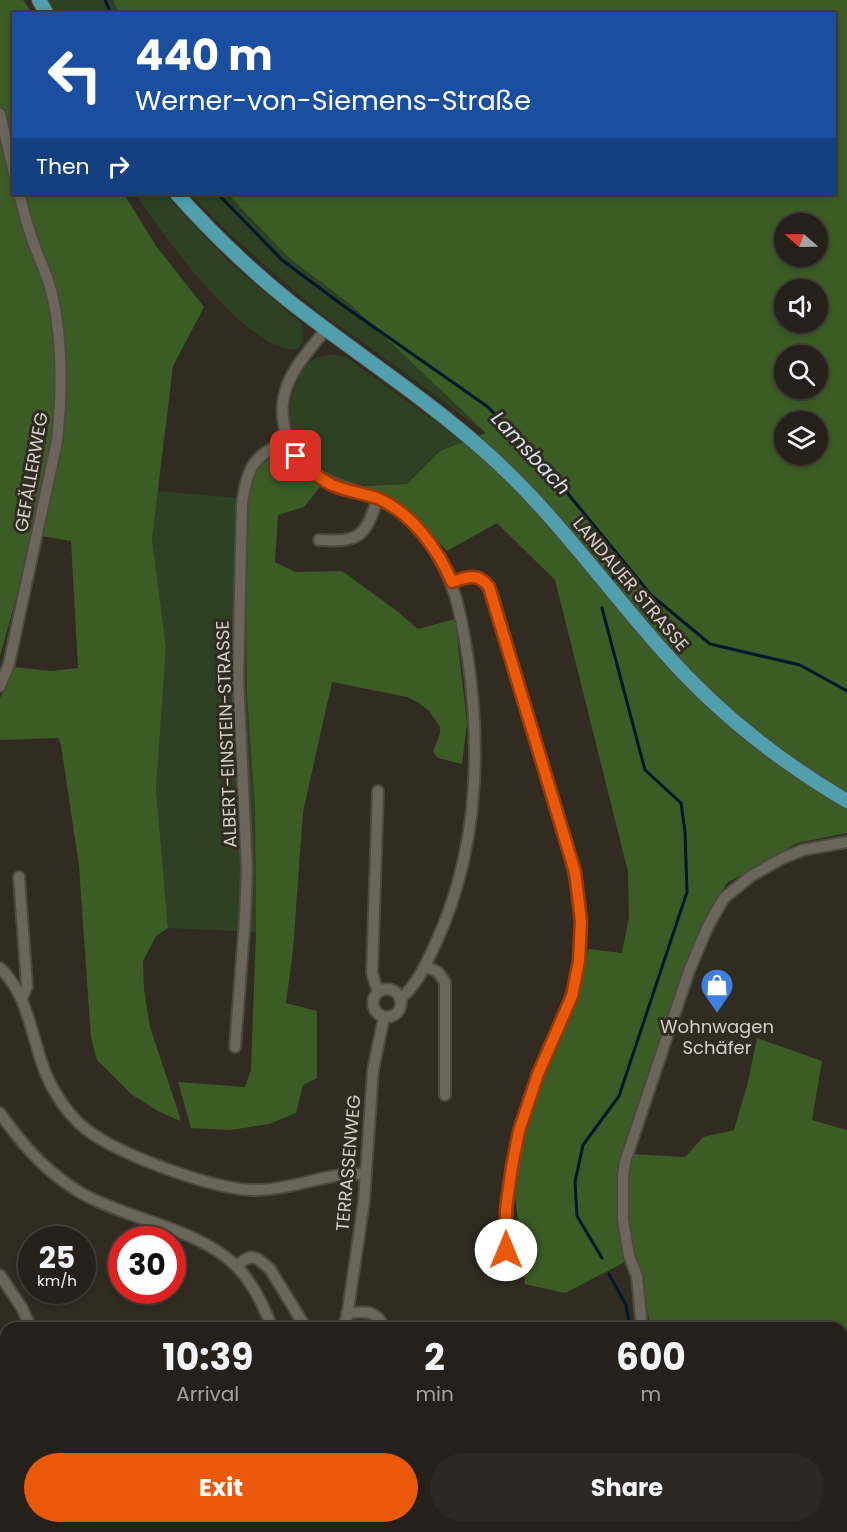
<!DOCTYPE html>
<html lang="en">
<head>
<meta charset="utf-8">
<style>
  body { margin:0; font-family:Poppins,sans-serif; background:#2d2823; color:#f1f3f6; height:100vh; display:flex; flex-direction:column; font-size:22px; white-space:nowrap }
  * { box-sizing:border-box; margin:0 }
  p { font-size:20px; color:#a3a3a2 }
  .icon { flex:none; width:33px; height:33px; fill:none; stroke:currentColor; stroke-width:2; stroke-linecap:round; stroke-linejoin:round }
  .map { position:relative; flex:1; overflow:hidden }
  .details { position:absolute; left:0px; top:1322px; width:848px; height:212px; display:flex; flex-direction:column; background:#25201a; border-radius:18px 18px 0 0; box-shadow:0 3px 9px #0003,0 0 0 2px #423e39 }
  .details>* { flex:none }
  .top-card { position:absolute; left:12px; top:12px; width:824px; height:183px; border-radius:0px; box-shadow:0 3px 9px #0003,0 0 0 2px #423e39; background:#1a4fa0; color:#fff; overflow:hidden }
  .needle { width:39px; rotate:290deg }
  .tools { position:absolute; left:774px; top:213px; display:grid; gap:12px }
  .tools a { display:grid; place-items:center; width:54px; height:54px; border-radius:50%; background:#25201a; box-shadow:0 3px 9px #0003,0 0 0 2px #423e39; font-size:30px }
  .speed { position:absolute; left:18px; top:1226px; display:flex; gap:12px; font-size:30px; font-weight:700; text-align:center }
  .speed>* { display:grid; place-content:center; width:78px; height:78px; border-radius:50%; background:#25201a; box-shadow:0 3px 9px #0003,0 0 0 2px #423e39; line-height:1 }
  .speed small { font-size:15px; font-weight:400 }
  .speed .limit { border:9px solid #d22; background:#fff; color:#111 }
  .pin { position:absolute; display:grid; place-items:center; width:51px; height:51px; color:#fff; margin:-26px; border-radius:12px; box-shadow:0 3px 9px #0006 }
  .me { position:absolute; width:66px; margin:-33px; rotate:0deg; stroke-linejoin:round; filter:drop-shadow(0 0 4px #0008) }
  .turn { display:flex; align-items:center; gap:21px; height:126px; padding:0 24px; font-size:27px }
  .turn .icon { width:78px; height:78px; stroke-width:2.5 }
  .turn b { display:block; font-size:42px; line-height:51px }
  .then { display:flex; align-items:center; height:57px; padding:0 24px; background:#0003; gap:12px; font-size:22px }
  .eta { display:flex; justify-content:space-evenly; align-items:center; height:102px; text-align:center }
  .eta b { font-size:36px; font-weight:700; line-height:42px }
  .button { display:flex; gap:12px; margin-top:auto; padding:12px 24px }
  .button a { flex:1; height:69px; border-radius:36px; background:#ea580c; color:#fff; font-size:24px; font-weight:700; line-height:69px; text-align:center }
  .button a+a { background:#2d2823; color:#f1f3f6 }
  .map>svg:first-child { display:block }
</style>
</head>
<body>
<div class="map">
<svg width="847" height="1532" viewBox="0 0 847 1532">
  <rect width="100%" height="100%" fill="#312b22"/>
  <g fill="#2e4122">
    <polygon points="47,0 113,0 119,13 56,13"/>
    <path d="M136,194H165L229,262L302,324L303,341L298,349C253,359 158,230 136,194Z"/>
    <polygon points="190,194 228,194 289,258 350,304 487,434 364,343 320,313 234,238"/>
    <path d="M333,354L347,358L464,442L440,451L407,484C378,485 348,488 322,472C292,454 283,419 295,387C299,375 303,365 315,359C320,356 328,356 333,354Z"/>
    <polygon points="158,491 249,499 246,613 247,694 255,808 256,932 168,928 156,789 166,647 152,539"/>
  </g>
  <g fill="#3c5c25" fill-rule="evenodd">
    <polygon points="0,0 23,0 32,13 14,14 14,194 124,194 156,246 204,307 173,366 152,539 166,647 156,789 168,928 156,936 143,961 144,990 150,1027 180,1117 180,1121 158,1111 131,1094 97,1060 91,1038 79,866 61,745 58,738 0,740 0,698 13,667 51,671 78,668 71,541 30,534 17,595 0,656"/>
    <path d="M113,0H847V833L797,843L727,883L702,925L655,1056L628,1144L627,1261L565,1293L525,1284L514,1186L530,1110L579,993L588,949L622,953L629,917L628,872L555,580L497,523L447,551L409,510L362,486L407,484L440,451L486,433L350,304L289,258L228,194H834V14H119ZM784,224H818V256H784ZM784,290H818V322H784ZM784,356H818V388H784ZM784,422H818V454H784Z"/>
    <polygon points="280,453 320,487 304,507 278,515 275,562 295,572 342,571 397,611 418,629 455,619 467,723 462,764 438,758 433,752 440,733 440,727 429,711 419,703 407,697 332,682 303,812 293,950 286,1003 317,1011 317,1078 303,1085 296,1113 269,1124 231,1130 191,1128 178,1082 245,1087 251,1070 256,932 255,808 247,694 246,613 249,499 255,467 269,456"/>
    <path d="M757,1038L822,1061L812,1120L847,1130V1429L842,1445V1328L650,1327C650,1314 643,1300 640,1287C631,1250 618,1189 633,1154L685,1157L703,1137L734,1130L748,1082Z"/>
    <polygon points="453,1527 577,1527 578,1532 454,1532"/>
    <polygon points="653,1527 812,1527 811,1532 653,1532"/>
  </g>
  <g fill="none" stroke-linecap="round" stroke-linejoin="round">
    <g stroke="#00172e" stroke-width="3">
      <polyline points="105,0 111,14"/>
      <polyline points="218,194 282,260 341,304 488,407 560,484 651,595 710,644 800,665 847,691"/>
      <polyline points="613,578 619,556"/>
      <polyline points="602,1258 577,1216 575,1182 583,1145 619,1096 687,892 685,832 681,803 645,770 602,608"/>
      <polyline points="609,1274 626,1305 630,1328"/>
      <polyline points="637,1527 637,1532"/>
    </g>
    <g stroke="#4d4940" stroke-width="14">
      <g id="minor">
        <polyline points="0,114 14,173"/>
        <path d="M326,329C298,364 269,393 289,441C308,487 347,483 384,502C400,509 415,524 425,537C454,573 461,614 468,659C482,757 477,856 434,947C425,966 417,985 400,999"/>
        <path d="M319,540C358,542 366,538 377,499"/>
        <path d="M452,582C475,574 483,573 493,597C510,655 527,713 545,771C563,834 588,896 579,962C574,1002 554,1036 539,1073C513,1137 502,1204 507,1273"/>
        <path d="M0,686L9,664L14,640L57,441C62,394 63,341 52,294C48,277 41,263 35,247C28,230 24,211 19,194"/>
        <polyline points="378,791 372,973 378,992"/>
        <polyline points="19,877 27,986 22,998"/>
        <polyline points="425,966 438,972 445,982 445,1095"/>
        <path d="M0,968C34,1000 31,1053 55,1092C63,1106 74,1120 87,1130C120,1155 212,1189 253,1190C291,1191 330,1171 366,1174"/>
        <circle cx="387" cy="1003" r="14"/>
        <path d="M235,1047L245,918L247,869L238,679L242,504C248,466 252,457 288,440"/>
        <path d="M0,1113C22,1145 47,1173 81,1193C128,1220 200,1228 238,1268C254,1285 264,1306 272,1328"/>
        <polyline points="237,1266 244,1260 251,1257 258,1259 270,1269 306,1328"/>
        <polyline points="0,1275 22,1308 31,1328"/>
        <path d="M347,1313C366,1312 375,1309 385,1328"/>
        <polyline points="342,1328 347,1317 364,1201 373,1070 384,1017"/>
        <polyline points="642,1328 637,1276 629,1256 623,1220 623,1176 625,1162 689,971 708,926 724,898 751,876 783,858 803,850 847,842"/>
        <polyline points="54,1527 55,1532"/>
        <polyline points="198,1527 199,1532"/>
        <polyline points="331,1527 332,1532"/>
        <polyline points="644,1527 644,1532"/>
      </g>
    </g>
    <g stroke="#4d4940" stroke-width="16">
      <g id="major">
        <polyline points="39,0 47,14"/>
        <path d="M177,194C211,232 248,268 289,301C355,353 426,398 488,454C554,513 605,586 664,652C716,711 779,761 847,801"/>
      </g>
    </g>
    <use href="#minor" stroke="#6b655a" stroke-width="10"/>
    <use href="#major" stroke="#519fac" stroke-width="14"/>
  </g>
  <g fill="none" stroke-linecap="round" stroke-linejoin="round">
    <g stroke="#983908" stroke-width="15">
      <path id="route" d="M296,456C307,468 318,478 332,485C346,491 362,493 377,498C412,513 437,548 452,582C467,577 478,572 489,587L575,872L581,921L579,961L572,996L538,1074L519,1131L512,1166L506,1209V1250"/>
    </g>
    <use href="#route" stroke="#ea580c" stroke-width="10"/>
  </g>
  <defs>
    <g id="shop-pin" transform="scale(1.725)"><path d="M0 17L-7.5 6A9.5 9.5 0 1 1 7.5 6Z" fill="#3f7fe0" stroke="#312b22"/><path d="M-5-2.5h2.3a2.7 3.5 0 0 1 5.4 0H5L5.5 6h-11ZM-1.5-2.5h3a1.5 2.3 0 0 0-3 0Z" fill="#fff"/></g>
  </defs>
  <g fill-rule="evenodd">
    <use href="#shop-pin" x="717" y="985"/>
  </g>
  <g text-anchor="middle" dominant-baseline="central" stroke-width="6" stroke-linejoin="round" paint-order="stroke">
    <g font-size="18" fill="#d4d0ca" stroke="#312b22">
      <text transform="translate(31 472) rotate(-80)">GEFÄLLERWEG</text>
      <text transform="translate(631 584) rotate(50)">LANDAUER STRASSE</text>
      <text transform="translate(226 734) rotate(-92)">ALBERT-EINSTEIN-STRASSE</text>
      <text transform="translate(348 1163) rotate(-85)">TERRASSENWEG</text>
    </g>
    <g font-size="18" fill="#d4d0ca" stroke="#312b22">
      <text x="717" y="1026">Wohnwagen<tspan x="717" dy="21">Schäfer</tspan></text>
    </g>
    <g font-size="20" font-style="italic" fill="#d4e2f0" stroke="#312b22">
      <text transform="translate(531 453) rotate(47)">Lamsbach</text>
    </g>
  </g>
</svg>
<div class="tools">
<a><svg class="needle" viewBox="-14 -14 28 28"><path d="M0-13l5 13h-10z" fill="#e53935"/><path d="M0 13l5-13h-10z" fill="#a3a3a2"/></svg></a>
<a><svg class="icon" aria-label="sound" viewBox="0 0 24 24"><path d="M4 9h4l5-4v14l-5-4H4zM17 9q2 3 0 6"/></svg></a>
<a><svg class="icon" aria-label="search" viewBox="0 0 24 24"><circle cx="10" cy="10" r="6"/><path d="M15 15l6 6"/></svg></a>
<a><svg class="icon" aria-label="layers" viewBox="0 0 24 24"><path d="M12 4l9 5-9 5-9-5zM3 14l9 5 9-5"/></svg></a>
</div>
<div class="speed"><div>25<small>km/h</small></div><div class="limit">30</div></div>
<div class="pin" style="left:296px;top:456px;background:#d93025"><svg class="icon" aria-label="arrive" viewBox="0 0 24 24"><path d="M6 21V4h12l-3 4 3 4H6"/></svg></div>
<svg class="me" style="left:506px;top:1250px" viewBox="-20 -20 40 40"><circle r="19" fill="#fff"/><path d="M0-13L10 11 0 6-10 11z" fill="#ea580c"/></svg>
<div class="top-card">
<div class="turn"><svg class="icon" aria-label="left" viewBox="0 0 24 24"><path d="M17 20v-9H6M10 6l-5 5 5 5"/></svg><div><b>440 m</b>Werner-von-Siemens-Straße</div></div>
<div class="then">Then<svg class="icon" aria-label="right" viewBox="0 0 24 24"><path d="M7 20v-9h11M14 6l5 5-5 5"/></svg></div>
</div>
<section class="details">
<div class="eta">
<div><b>10:39</b><p>Arrival</p></div>
<div><b>2</b><p>min</p></div>
<div><b>600</b><p>m</p></div>
</div>
<div class="button"><a>Exit</a><a>Share</a></div>
</section>
</div>
</body>
</html>
